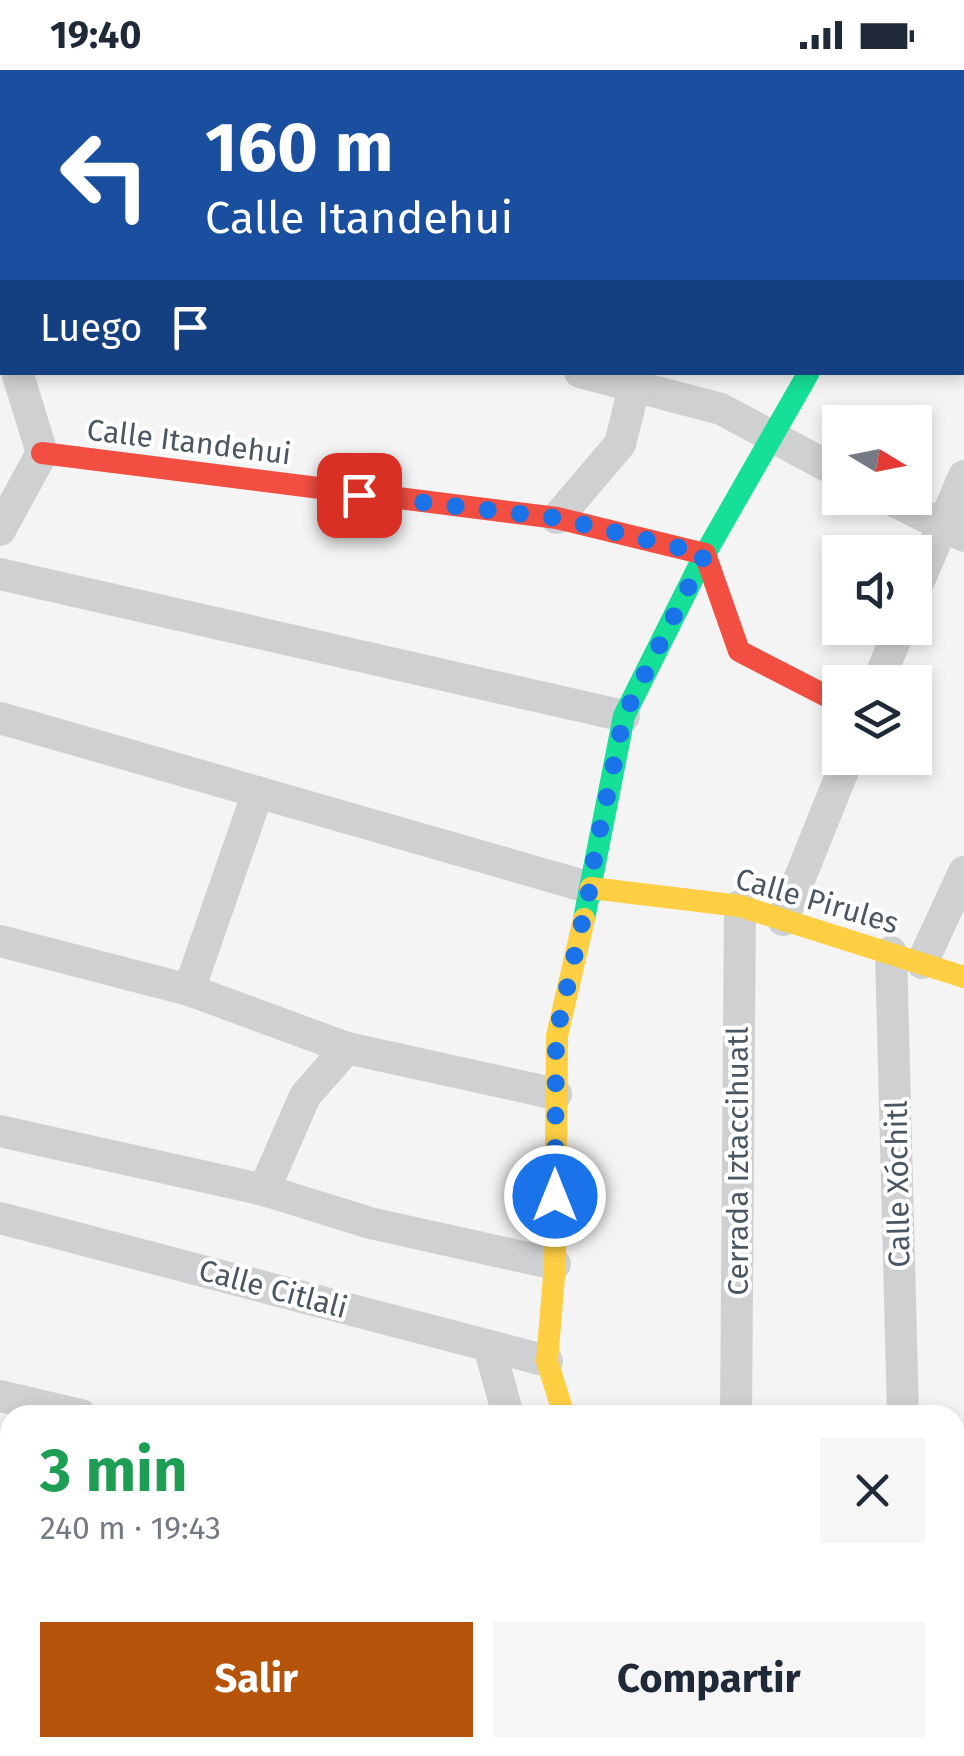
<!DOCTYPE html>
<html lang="es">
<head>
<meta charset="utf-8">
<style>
  body { margin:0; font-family:"Fira Sans",sans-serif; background:#f6f6f7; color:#1f2937; height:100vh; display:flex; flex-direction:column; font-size:38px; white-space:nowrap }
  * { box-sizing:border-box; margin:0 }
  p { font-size:32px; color:#747a83 }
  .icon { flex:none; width:55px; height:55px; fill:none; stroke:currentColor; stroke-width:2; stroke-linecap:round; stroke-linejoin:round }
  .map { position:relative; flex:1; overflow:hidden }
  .panel { position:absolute; left:0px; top:1335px; width:965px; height:352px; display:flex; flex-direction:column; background:#fff; border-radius:30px 30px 0 0; box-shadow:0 5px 15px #0003 }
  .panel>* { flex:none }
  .hud { position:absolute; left:0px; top:0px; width:965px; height:305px; box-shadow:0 5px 15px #0003; background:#1a4fa0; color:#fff; overflow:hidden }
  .needle { width:65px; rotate:100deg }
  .controls { position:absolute; left:822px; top:335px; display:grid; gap:20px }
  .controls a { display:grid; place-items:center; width:110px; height:110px; border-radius:0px; background:#fff; box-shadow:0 5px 15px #0003; font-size:50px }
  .pin { position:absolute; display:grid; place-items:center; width:85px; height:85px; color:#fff; margin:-42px; border-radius:20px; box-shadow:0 5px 15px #0006 }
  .me { position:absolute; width:110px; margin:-55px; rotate:0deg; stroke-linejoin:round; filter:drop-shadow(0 0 8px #0008) }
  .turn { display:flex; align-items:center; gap:35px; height:210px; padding:0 40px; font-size:45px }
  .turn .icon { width:130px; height:130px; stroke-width:2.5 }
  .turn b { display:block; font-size:70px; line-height:85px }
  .then { display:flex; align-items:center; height:95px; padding:0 40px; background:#0003; gap:20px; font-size:38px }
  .round { display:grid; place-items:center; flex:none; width:105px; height:105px; border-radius:0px; background:#f6f6f7 }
  .summary { display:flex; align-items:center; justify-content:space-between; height:170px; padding:0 40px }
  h1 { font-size:60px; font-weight:700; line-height:75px; color:#1e9e55 }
  .cta { display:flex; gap:20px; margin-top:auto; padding:20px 40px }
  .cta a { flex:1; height:115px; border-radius:0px; background:#b45309; color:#fff; font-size:40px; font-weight:700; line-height:115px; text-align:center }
  .cta a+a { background:#f6f6f7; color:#1f2937 }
  .status { display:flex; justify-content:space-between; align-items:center; height:70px; padding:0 50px; background:#fff; direction:ltr }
  .status svg { height:28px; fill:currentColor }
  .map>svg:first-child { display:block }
</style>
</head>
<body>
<div class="status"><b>19:40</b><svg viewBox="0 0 49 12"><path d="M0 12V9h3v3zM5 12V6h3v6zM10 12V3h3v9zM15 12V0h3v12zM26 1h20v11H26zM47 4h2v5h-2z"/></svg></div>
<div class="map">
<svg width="964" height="1686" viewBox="0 0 964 1686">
  <rect width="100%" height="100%" fill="#f4f4f4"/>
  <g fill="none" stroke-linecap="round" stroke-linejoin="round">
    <g stroke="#ced0d2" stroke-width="32">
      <polyline points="708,0 714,2"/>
      <polyline points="0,94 2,96"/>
      <polyline points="580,302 721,339 840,403"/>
      <polyline points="888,428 964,466"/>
      <polyline points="557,448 620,374 638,302"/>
      <polyline points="0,460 42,383 17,302"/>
      <polyline points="0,504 624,646"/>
      <polyline points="915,520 964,406"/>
      <polyline points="878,612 900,558"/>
      <polyline points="0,648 591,818"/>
      <polyline points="783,850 848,688"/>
      <polyline points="0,871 189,920 347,978 556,1024"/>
      <polyline points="891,882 903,1345"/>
      <polyline points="922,893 964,802"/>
      <polyline points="189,920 258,722"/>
      <polyline points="0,1061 264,1120 370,1153 555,1194"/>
      <polyline points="264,1120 305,1026 347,978"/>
      <polyline points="0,1148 547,1291"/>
      <polyline points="489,1276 508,1345"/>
      <polyline points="0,1326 81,1345"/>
      <polyline points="736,1345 740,836"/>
      <polyline points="955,1481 964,1479"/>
      <polyline points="0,1507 10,1510"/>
      <polyline points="955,1652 964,1649"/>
      <polyline points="679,1678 714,1686"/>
      <polyline points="831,1686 860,1678"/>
    </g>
    <g stroke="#16e098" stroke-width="22">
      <polyline points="962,2 963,0"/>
      <polyline points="584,849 624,646 705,484 809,302"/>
      <polyline points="750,1678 752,1686"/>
    </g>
    <g stroke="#ffcf43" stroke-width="22">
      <polyline points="591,818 740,836 964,907"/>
      <polyline points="564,1345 547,1291 555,1194 557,966 584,849"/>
    </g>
    <polyline stroke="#f24e42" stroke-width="22" points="42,383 557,448 705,484 739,581 840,633"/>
  </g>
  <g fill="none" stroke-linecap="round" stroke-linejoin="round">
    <polyline stroke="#1a73e8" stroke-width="18" stroke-dasharray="0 32.4" points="359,425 557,448 705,484 624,646 595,783 590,818 556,966 555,1126"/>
  </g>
  <g text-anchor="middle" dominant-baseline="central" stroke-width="8" stroke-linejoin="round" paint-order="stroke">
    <g font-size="30" fill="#4a5661" stroke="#fff">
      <text transform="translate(189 372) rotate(7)">Calle Itandehui</text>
      <text transform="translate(817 831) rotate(16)">Calle Pirules</text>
      <text transform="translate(738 1091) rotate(-90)">Cerrada Iztaccihuatl</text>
      <text transform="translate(898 1114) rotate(-91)">Calle Xóchitl</text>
      <text transform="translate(273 1219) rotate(15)">Calle Citlali</text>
    </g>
  </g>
</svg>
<div class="controls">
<a><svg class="needle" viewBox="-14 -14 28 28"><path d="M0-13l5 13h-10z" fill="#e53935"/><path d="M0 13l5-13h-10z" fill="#747a83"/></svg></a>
<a><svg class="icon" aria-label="sound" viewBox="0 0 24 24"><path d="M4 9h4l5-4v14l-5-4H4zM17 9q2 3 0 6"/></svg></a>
<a><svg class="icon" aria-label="layers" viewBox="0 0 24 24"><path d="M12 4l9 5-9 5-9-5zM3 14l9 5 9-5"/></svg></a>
</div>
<div class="pin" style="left:359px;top:425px;background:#d93025"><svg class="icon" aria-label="arrive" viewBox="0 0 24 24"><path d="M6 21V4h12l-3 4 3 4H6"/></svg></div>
<svg class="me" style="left:555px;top:1126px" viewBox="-20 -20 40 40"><circle r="17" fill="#1a73e8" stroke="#fff" stroke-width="3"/><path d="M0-11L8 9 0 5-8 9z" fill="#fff"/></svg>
<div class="hud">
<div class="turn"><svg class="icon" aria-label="left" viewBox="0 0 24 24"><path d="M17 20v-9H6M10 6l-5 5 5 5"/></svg><div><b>160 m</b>Calle Itandehui</div></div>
<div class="then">Luego<svg class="icon" aria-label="arrive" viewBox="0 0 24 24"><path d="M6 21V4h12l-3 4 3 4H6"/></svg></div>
</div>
<section class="panel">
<div class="summary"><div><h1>3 min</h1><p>240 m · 19:43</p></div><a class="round"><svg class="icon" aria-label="close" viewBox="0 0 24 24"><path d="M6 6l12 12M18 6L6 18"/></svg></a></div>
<div class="cta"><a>Salir</a><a>Compartir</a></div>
</section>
</div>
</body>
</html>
